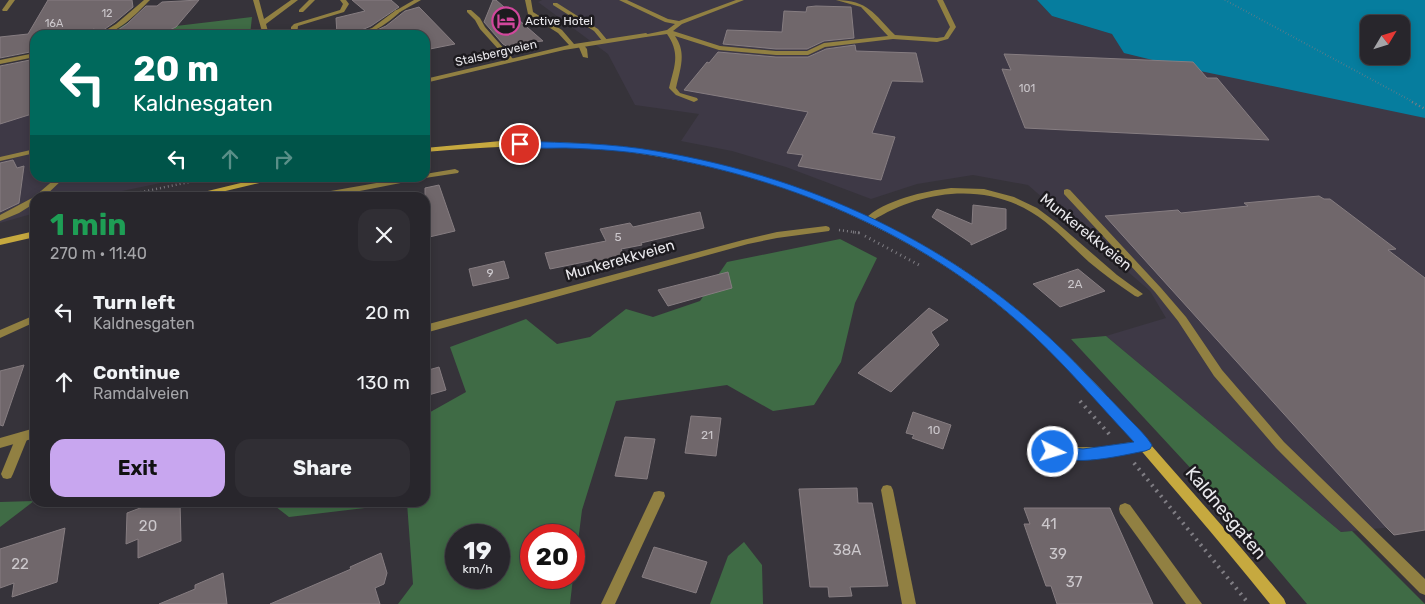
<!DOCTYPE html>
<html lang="en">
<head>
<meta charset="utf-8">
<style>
  body { margin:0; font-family:Rubik,sans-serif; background:#302e34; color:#f1f3f6; height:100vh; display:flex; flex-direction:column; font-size:19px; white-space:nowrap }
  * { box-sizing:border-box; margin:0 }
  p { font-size:16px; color:#a5a5a9 }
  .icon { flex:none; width:28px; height:28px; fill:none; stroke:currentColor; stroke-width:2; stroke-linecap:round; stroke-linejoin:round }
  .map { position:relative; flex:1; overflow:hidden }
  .side { position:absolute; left:30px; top:192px; width:400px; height:315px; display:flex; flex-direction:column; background:#28262c; border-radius:15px; box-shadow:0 2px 8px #0003,0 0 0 1px #444348 }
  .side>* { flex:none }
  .guide { position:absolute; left:30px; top:30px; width:400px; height:152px; border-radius:15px; box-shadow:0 2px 8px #0003,0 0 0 1px #444348; background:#00695c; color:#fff; overflow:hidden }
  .needle { width:32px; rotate:52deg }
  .fabs { position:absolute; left:1360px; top:15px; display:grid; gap:10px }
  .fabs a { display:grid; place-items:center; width:50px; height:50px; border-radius:10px; background:#28262c; box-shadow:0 2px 8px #0003,0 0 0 1px #444348; font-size:25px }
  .speed { position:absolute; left:445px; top:524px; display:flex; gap:10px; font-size:25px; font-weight:700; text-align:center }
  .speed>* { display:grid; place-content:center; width:65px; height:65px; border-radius:50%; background:#28262c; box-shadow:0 2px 8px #0003,0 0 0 1px #444348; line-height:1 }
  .speed small { font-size:12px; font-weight:400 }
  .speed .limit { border:8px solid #d22; background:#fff; color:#111 }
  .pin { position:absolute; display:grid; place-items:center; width:42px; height:42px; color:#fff; margin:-21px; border:2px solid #fff; border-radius:50%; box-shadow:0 1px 5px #0007 }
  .me { position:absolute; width:55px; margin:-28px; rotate:95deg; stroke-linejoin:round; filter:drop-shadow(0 0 4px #0008) }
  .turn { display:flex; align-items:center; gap:18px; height:105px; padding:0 20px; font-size:22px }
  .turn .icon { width:65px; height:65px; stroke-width:2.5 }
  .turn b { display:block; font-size:35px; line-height:42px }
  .lanes { display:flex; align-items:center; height:48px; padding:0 20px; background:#0003; justify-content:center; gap:25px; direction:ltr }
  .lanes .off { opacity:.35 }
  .round { display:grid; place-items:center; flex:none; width:52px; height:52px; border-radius:15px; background:#302e34 }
  .overview { display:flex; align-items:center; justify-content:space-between; height:85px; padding:0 20px }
  h1 { font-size:30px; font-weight:700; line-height:38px; color:#1e9e55 }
  .cta { display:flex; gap:10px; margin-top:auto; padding:10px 20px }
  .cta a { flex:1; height:58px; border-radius:15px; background:#c8a6ef; color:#111; font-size:20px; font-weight:700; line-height:58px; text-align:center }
  .cta a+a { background:#302e34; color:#f1f3f6 }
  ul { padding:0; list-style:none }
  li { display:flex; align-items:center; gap:15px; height:70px; padding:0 20px }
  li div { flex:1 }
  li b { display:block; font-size:19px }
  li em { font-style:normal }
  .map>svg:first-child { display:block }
</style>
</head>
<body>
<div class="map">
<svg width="1425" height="604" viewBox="0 0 1425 604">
  <rect width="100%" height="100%" fill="#36333a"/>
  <g fill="#3e3946">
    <polygon points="542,0 1037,0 1052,16 1112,34 1425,118 1425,524 1341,532 1106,336 1166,318 1150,291 1028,185 973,175 917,184 871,199 786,167 732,151 681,141 699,114 635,105 608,54 538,2"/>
    <polygon points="35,99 35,178 184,178 94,197 35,198 35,213 0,223 0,108"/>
  </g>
  <g fill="#3f6b45" fill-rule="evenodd">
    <polygon points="252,17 250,35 108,35 129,22 176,26"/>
    <path d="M840,239L877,258L855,303L841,362L814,405L773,411L727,385L616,401L582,510L574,573V535H531V578H573L570,604H398L413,584L407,503L289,517L271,503L425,502V415L466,392L450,347L526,319L557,344L590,337L626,309L653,317L700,301L727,262ZM456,535H499V578H456Z"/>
    <polygon points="1106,336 1341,532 1352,531 1425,604 1307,604 1208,487 1071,339"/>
    <polygon points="34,501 0,527 0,502"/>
    <polygon points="744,542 762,565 763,604 710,604 728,556"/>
  </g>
  <path fill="#067d9e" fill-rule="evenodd" d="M1037,0H1425V118L1181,67L1124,53L1112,34L1052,16ZM1369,24H1401V56H1369Z"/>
  <g fill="#70676b" stroke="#867d81">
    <polygon points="48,0 132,0 133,7 115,22 102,31 93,29 91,34 80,35 35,35 35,51 0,58 0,37 28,34"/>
    <polygon points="199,0 176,27 159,35 115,32 127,24 146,6 157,6 162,2"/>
    <polygon points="352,0 391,0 399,7 371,26 350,35 337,35 336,18 365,11"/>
    <polygon points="493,0 496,0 543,41 514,44 508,47 503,44 484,22"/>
    <polygon points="816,6 851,7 854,38 824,41 807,49 776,49 723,44 727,30 782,32 784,11 806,12 807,7"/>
    <polygon points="419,7 455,44 425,50 425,35 366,35 386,26 405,11"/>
    <polygon points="855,45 856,51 916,53 923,82 892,81 872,133 895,137 881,180 798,166 803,155 787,153 808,112 684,90 707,62 709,63 718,52 776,57 808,57 826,49"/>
    <polygon points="1004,54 1193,62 1207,78 1217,78 1269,140 1025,128 1002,69 1011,70"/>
    <polygon points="35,59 35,113 0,124 0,66"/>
    <polygon points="13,160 17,168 24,166 19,203 0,212 0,163"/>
    <polygon points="439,185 455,231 425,238 425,188"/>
    <polygon points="1319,196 1324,199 1330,199 1396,249 1388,250 1425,278 1425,530 1394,535 1387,528 1105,216 1178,210 1181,213 1248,206 1244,203"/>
    <polygon points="973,205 1006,209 1006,229 971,245 971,243 932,217 937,209 972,224"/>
    <polygon points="700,212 704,228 641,243 642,245 621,249 628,263 598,270 594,260 550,269 545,253 606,241 600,229 630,223 633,227"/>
    <polygon points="504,261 509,278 473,286 469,269"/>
    <polygon points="1078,269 1105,291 1060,307 1033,284"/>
    <polygon points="728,272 732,288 668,306 658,290"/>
    <polygon points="929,308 948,320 931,332 939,345 891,392 858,373"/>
    <polygon points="24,365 3,426 0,425 0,371"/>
    <polygon points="439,367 446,390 425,396 425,371"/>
    <polygon points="913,412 951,425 943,449 912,438 914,435 906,433"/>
    <polygon points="691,416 721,418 716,456 685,453"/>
    <polygon points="625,437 655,439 647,479 615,476"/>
    <polygon points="857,488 858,503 872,503 888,586 850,587 852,596 829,597 828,587 810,587 799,489"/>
    <polygon points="156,502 180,502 181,541 138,558 138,539 126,544 127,513"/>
    <polygon points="1024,508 1110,508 1153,604 1057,604 1051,586 1046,586 1032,547 1024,524 1030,524"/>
    <polygon points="65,528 57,582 12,597 14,583 0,588 0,549"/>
    <polygon points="654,547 707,562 696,593 642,577"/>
    <polygon points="381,553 387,573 384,584 375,588 380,604 270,604 351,569 350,567"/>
    <polygon points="223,573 227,604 159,604 195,589 195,585"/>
  </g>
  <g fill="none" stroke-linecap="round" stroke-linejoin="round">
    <polyline stroke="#7f7d83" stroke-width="2" stroke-dasharray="0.5 2.5" stroke-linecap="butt" points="1225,0 1415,103"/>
    <g stroke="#7f7d83" stroke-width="2.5" stroke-dasharray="1 3" stroke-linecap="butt">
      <polyline points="1412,102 1425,109"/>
      <polyline points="113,198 199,180"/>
      <polyline points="839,230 860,233"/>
    </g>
    <g stroke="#7f7d83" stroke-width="3" stroke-dasharray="1 4" stroke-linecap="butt">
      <polyline points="853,232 860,233"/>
      <polyline points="865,236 919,265"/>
    </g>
    <g stroke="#7f7d83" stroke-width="4" stroke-dasharray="2 5" stroke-linecap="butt">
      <polyline points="1080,401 1110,435"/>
      <polyline points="1134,463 1249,604"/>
    </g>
    <g fill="#918042" fill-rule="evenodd">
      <polygon points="309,0 315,0 303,12 299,12 299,10"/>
      <polygon points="340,0 346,0 349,4 344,12 298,26 297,35 291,35 291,27 294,24 340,10 343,4"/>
      <path d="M619,0H627L668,19L679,21L736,0H744L682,24L673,31L720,46L776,51H807L824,43L888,36L861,7L836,0C868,0 874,14 895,35L937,38L944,37L950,27L937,0H943L956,27L948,39L937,42L893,39L825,47L808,55H776L719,50L675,36C687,53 680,69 676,88L680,93L697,98L698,100L694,102L676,95L669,88C674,67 681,54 667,34L646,37L643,35L667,30L675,24L665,22Z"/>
      <polygon points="553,3 557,3 598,29 608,41 607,42 603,42 594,31 553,5"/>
      <path d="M396,10L401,11C387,24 372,35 352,35L372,28Z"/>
      <polygon points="467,10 471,10 480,18 485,27 513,59 513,61 509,61 480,29 475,20 467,12"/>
      <polygon points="579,44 583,44 587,49 588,58 583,57 578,45"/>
      <polygon points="455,169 459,171 458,173 425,178 422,178 425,178 425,174"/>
      <polygon points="56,178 64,178 43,198 35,198 35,203 19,213 0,221 0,215 34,197"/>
      <polygon points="405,178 420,178 416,180 324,198 304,198 308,195"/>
      <polygon points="1067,189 1070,190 1161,288 1186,317 1222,370 1284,442 1425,579 1425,595 1420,593 1276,448 1214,376 1178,321 1155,292 1064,194 1064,190"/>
      <polygon points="35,315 35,322 0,338 0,330"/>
      <polygon points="22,432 26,434 28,437 13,474 11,478 7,479 3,478 1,474 16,437 18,434"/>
      <path d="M1145,440L1149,442L1151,445L1149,448C1126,456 1072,463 1049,455L1047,452L1049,449L1053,447H1099Z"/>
    </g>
    <g fill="#918042" fill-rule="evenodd">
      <polygon points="9,0 15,0 7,11 3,11 2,10"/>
      <path d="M144,0H150C137,13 117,35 98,35L116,24Z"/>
      <polygon points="253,0 259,0 264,19 291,0 298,0 266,24 269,35 263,35"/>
      <polygon points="414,0 421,0 400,12 395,11"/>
      <polygon points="525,0 531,0 533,12 562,30 574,44 646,33 649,35 646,37 564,50 425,83 425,79 569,45 558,33 528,14"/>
      <polygon points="35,53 35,57 0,64 0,60"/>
      <polygon points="35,149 35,153 0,161 0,157"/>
      <path d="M951,188L984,189L1014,197L1037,208L1057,223L1117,275L1143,294L1138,297L1135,296C1119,285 1103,274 1089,262C1070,245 1053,225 1031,212C982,182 919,191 872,221L869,222L865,219C884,200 925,191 951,188Z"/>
      <polygon points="826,226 829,227 830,229 829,231 777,238 748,244 425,333 425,325 743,240 777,232"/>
      <polygon points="35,428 35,438 0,448 0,438"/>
      <polygon points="887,485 891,486 893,490 916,604 902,604 881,490 883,486"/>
      <polygon points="659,491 664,492 665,496 615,604 601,604 654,492"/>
      <polygon points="1125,503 1130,505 1202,604 1186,604 1120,513 1119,509 1120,505"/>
    </g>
    <g fill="#c6a93f" fill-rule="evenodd">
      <path d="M501,141C551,142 603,142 653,151C788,173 922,228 1027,318C1080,363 1126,416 1172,469C1210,512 1248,555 1284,599L1286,604H1270C1235,560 1199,518 1162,475C1117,422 1072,369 1020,323C898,216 738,158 578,147C527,144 476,148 425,152V148Z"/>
      <polygon points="261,178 273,178 272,180 196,198 179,198"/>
      <polygon points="35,231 35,237 0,245 0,239"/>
    </g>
  </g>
  <path fill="#1a73e8" stroke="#114b97" d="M520,141C566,143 611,143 656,151C819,178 972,252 1085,373C1101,389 1116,406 1132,422C1139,429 1147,437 1152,445L1150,449L1145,451C1114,457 1079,466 1048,456L1046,452L1048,448L1053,446L1083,449L1134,442C1101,407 1070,370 1035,337C932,239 796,180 656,156C627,151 597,149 566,148C550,148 533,149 517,146L516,144Z"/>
  <defs>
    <g id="hotel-ring" transform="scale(1.4375)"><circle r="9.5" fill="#1d1b1f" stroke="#d1479c" stroke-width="1.5"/><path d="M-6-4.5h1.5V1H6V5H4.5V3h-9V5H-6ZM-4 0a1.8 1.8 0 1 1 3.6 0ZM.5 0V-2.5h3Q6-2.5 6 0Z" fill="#d1479c"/></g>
  </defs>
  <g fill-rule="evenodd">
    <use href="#hotel-ring" x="506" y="21"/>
  </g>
  <g text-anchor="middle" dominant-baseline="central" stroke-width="5" stroke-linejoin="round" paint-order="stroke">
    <g font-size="11" fill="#ccc8cc">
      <text x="107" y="13">12</text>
      <text x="54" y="23">16A</text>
      <text x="1027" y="88">101</text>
    </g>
    <g font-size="12" fill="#eae9ed" stroke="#1d1b1f" text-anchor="start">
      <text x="525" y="21">Active Hotel</text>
    </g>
    <g font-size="12" fill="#eae9ed" stroke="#1d1b1f">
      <text transform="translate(496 53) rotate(-13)">Stalsbergveien</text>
    </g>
    <g font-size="12" fill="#ccc8cc">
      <text x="618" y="237">5</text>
      <text x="490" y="273">9</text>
      <text x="1075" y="284">2A</text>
      <text x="934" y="430">10</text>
      <text x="707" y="435">21</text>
    </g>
    <g font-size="15" fill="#eae9ed" stroke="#1d1b1f">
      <text transform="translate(1086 232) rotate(39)">Munkerekkveien</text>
      <text transform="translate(620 260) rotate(-16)">Munkerekkveien</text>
    </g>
    <g font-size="15" fill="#ccc8cc">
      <text x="1049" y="524">41</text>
      <text x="148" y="526">20</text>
      <text x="847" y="550">38A</text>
      <text x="1058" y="554">39</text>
      <text x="20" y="564">22</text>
      <text x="1074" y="582">37</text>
    </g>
    <g font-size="18" fill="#eae9ed" stroke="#1d1b1f">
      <text transform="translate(1226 513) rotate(50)">Kaldnesgaten</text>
    </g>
  </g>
</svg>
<div class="fabs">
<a><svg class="needle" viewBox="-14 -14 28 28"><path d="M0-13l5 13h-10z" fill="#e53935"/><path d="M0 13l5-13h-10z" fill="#a5a5a9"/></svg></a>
</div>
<div class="speed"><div>19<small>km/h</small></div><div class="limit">20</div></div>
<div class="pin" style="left:520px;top:144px;background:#d93025"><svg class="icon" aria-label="arrive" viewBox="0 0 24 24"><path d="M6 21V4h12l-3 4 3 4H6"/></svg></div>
<svg class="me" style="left:1053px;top:452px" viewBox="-20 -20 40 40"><circle r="17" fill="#1a73e8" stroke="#fff" stroke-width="3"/><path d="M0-11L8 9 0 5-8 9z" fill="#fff"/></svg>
<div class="guide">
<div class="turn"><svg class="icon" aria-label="left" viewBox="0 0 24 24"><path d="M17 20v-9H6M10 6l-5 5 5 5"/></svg><div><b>20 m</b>Kaldnesgaten</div></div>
<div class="lanes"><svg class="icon" aria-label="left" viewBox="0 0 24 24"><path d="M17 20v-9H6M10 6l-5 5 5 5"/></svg><svg class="icon off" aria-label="ahead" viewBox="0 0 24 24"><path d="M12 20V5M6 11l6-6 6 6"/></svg><svg class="icon off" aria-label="right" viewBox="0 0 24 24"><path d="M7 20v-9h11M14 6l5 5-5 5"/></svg></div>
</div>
<section class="side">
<div class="overview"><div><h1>1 min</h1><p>270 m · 11:40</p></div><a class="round"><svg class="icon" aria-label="close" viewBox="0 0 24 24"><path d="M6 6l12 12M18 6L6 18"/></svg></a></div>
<ul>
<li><svg class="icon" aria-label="left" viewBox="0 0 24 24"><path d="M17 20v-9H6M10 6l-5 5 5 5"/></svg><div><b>Turn left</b><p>Kaldnesgaten</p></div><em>20 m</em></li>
<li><svg class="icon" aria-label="ahead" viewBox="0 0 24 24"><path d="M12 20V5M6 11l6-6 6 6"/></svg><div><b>Continue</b><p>Ramdalveien</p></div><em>130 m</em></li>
</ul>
<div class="cta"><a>Exit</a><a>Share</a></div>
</section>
</div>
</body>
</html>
